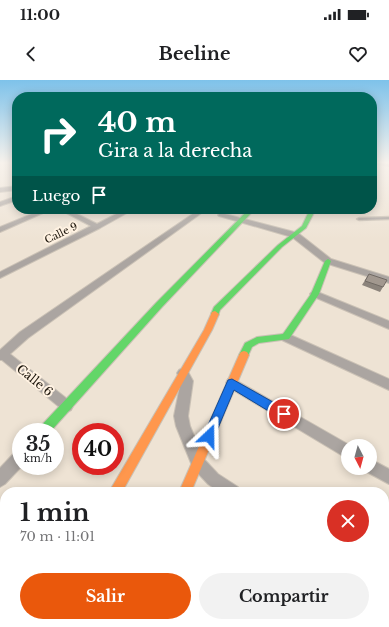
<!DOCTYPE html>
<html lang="es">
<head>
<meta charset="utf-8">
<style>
  body { margin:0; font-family:"Libre Baskerville",serif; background:#f2f2f2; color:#202124; height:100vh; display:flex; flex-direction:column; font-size:15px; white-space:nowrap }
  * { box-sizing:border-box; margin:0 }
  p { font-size:13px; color:#757577 }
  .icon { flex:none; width:22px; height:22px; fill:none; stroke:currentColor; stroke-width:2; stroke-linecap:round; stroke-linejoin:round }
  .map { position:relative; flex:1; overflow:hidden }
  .details { position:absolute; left:0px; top:407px; width:389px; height:140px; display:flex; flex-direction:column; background:#fff; border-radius:16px 16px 0 0; box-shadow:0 2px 10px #0003 }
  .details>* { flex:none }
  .top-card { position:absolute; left:12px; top:12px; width:365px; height:122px; border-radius:16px; box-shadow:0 2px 10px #0003; background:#00695c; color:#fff; overflow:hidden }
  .needle { width:26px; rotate:174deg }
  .buttons { position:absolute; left:341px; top:359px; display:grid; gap:8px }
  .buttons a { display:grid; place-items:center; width:36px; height:36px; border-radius:50%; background:#fff; box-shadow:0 2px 10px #0003; font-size:20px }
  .speed { position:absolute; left:12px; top:343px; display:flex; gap:8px; font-size:20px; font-weight:700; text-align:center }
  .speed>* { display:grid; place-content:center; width:52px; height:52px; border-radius:50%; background:#fff; box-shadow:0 2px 10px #0003; line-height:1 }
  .speed small { font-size:10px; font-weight:400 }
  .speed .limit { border:6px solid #d22; background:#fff; color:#111 }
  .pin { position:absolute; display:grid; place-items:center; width:34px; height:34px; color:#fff; margin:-17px; border:2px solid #fff; border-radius:50%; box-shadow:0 1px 4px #0007 }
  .me { position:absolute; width:44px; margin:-22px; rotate:23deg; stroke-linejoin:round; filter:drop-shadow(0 0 3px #0008) }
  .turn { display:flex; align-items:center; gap:14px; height:84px; padding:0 20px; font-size:18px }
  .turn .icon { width:52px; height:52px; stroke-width:2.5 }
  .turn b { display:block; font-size:28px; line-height:34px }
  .then { display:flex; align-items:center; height:38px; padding:0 20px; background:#0003; gap:8px; font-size:15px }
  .round { display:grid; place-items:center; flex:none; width:42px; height:42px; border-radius:21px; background:#f2f2f2 }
  .headline { display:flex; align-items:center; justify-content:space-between; height:68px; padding:0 20px }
  h1 { font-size:24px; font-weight:800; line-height:30px }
  .cta { display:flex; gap:8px; margin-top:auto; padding:8px 20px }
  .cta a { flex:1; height:46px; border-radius:24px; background:#ea580c; color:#fff; font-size:16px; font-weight:800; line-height:46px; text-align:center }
  .cta a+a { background:#f2f2f2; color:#202124 }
  .status { display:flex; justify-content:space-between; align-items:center; height:28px; padding:0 20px; background:#fff; direction:ltr }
  .status svg { height:11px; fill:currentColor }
  header { display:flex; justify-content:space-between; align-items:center; height:52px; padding:0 20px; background:#fff; font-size:18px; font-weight:800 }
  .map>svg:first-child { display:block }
</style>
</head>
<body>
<div class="status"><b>11:00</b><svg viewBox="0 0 49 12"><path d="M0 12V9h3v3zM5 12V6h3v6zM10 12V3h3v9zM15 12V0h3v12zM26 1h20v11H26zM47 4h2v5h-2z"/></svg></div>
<header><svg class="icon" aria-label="back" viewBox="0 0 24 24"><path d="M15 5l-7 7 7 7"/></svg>Beeline<svg class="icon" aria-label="heart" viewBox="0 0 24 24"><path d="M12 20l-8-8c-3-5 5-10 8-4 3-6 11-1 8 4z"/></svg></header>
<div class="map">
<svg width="389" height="547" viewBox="0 0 389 547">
  <rect width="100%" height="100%" fill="#eee3d4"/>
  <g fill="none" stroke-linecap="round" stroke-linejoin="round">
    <g stroke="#cac1b5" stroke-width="2.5">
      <polygon id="lane" points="389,137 389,139 359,140 357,139 359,138"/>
    </g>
    <g stroke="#cac1b5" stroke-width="2">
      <g id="street">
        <polygon points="372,82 389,84 389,86 372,83"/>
        <polygon points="17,106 17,110 0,112 0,108"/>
        <polygon points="17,116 17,120 0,126 0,122"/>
        <polygon points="44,129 52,129 0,152 0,147"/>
        <polygon points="59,129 67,129 97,144 126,129 134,129 100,148 0,198 0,192 91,146"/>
        <polygon points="200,129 207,129 28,258 10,274 71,322 73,326 71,330 67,332 63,330 2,280 0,280 0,270 20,252"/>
        <polygon points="221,133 298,153 331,179 389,197 389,203 325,183 292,157 219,136 218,135"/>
        <polygon points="315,211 389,241 389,249 312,216 310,214 312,212"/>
        <polygon points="286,253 389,299 389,310 282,260 281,257 282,254"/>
        <polygon points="183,288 187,290 193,301 188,336 190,346 203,378 218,394 238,407 241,412 219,412 208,404 193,388 176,346 174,336 181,301 177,293 179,290"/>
        <polygon points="232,298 351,366 348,366 348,379 228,307 226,303 228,299"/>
        <polygon points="21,369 22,386 5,404 0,407 0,388 16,371"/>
        <polygon points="370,379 389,389 389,404 365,391 364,388 370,388"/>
        <polygon points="389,433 389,487 384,489 384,435"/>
        <polygon points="384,534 387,535 389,540 389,547 369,547 370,542 384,542"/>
        <polygon points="21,542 42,542 40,547 19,547"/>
        <polygon points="139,542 159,542 157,547 137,547"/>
        <polygon points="209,542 236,542 238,547 211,547"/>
      </g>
    </g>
    <g stroke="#cac1b5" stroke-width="2">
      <g id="fast">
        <polygon points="249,129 255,129 162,227 50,352 37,352 39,348 156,223"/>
        <polygon points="310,129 316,129 306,148 282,167 220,230 218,236 212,236 211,234 214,227 278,165 302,146"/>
        <polygon points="328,179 331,181 319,214 289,259 259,263 252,267 247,278 241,278 239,275 245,263 257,257 283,254 311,214 325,181"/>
      </g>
    </g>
    <g stroke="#cac1b5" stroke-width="2">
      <g id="slow">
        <polygon points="215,231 219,234 212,250 122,412 109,412 204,250 212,232"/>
        <polygon points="244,271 247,272 249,275 191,412 179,412 239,275 241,272"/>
      </g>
    </g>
    <use href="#lane" fill="#aba5a1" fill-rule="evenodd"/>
    <use href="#street" fill="#aba5a1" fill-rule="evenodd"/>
    <use href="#fast" fill="#63d668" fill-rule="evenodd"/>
    <use href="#slow" fill="#ff974d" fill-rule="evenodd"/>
  </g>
  <g fill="#8b837b">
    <polygon points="369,194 383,207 380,212 362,205"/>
    <polygon points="325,542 333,542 342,547 324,547"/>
  </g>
  <g fill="#a2988f" stroke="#716a64">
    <polygon points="369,194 387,200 383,207 365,201"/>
    <polygon points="333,542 342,547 332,547"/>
  </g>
  <linearGradient id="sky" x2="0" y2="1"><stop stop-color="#7ec2ea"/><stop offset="0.52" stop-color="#f7f2ec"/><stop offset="1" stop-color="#f7f2ec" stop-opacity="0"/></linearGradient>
  <rect width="389" height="159" fill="url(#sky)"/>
  <polygon fill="#1a73e8" stroke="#114b97" points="232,299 287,330 289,334 287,338 284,339 280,338 234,310 213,360 209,362 205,360 204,356 205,352 228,300"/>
  <g text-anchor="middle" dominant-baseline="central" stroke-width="4" stroke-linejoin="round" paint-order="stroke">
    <g font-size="10" fill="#1b140a" stroke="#fff2e2">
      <text transform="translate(61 153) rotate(-26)">Calle 9</text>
    </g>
    <g font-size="12" fill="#1b140a" stroke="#fff2e2">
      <text transform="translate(35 300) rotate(39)">Calle 6</text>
    </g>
  </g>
</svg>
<div class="buttons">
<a><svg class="needle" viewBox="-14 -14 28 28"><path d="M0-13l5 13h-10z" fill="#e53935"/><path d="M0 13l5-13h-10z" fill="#757577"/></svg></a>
</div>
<div class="speed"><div>35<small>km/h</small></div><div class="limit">40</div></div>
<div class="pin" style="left:284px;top:334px;background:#d93025"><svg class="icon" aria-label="arrive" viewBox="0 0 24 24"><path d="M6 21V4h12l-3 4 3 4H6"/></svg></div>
<svg class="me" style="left:209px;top:356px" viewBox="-20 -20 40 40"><path d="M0-17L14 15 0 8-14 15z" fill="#1a73e8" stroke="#fff" stroke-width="4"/></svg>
<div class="top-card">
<div class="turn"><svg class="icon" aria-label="right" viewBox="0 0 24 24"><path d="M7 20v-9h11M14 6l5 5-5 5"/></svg><div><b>40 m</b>Gira a la derecha</div></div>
<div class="then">Luego<svg class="icon" aria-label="arrive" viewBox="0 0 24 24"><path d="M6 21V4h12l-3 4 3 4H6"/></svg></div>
</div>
<section class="details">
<div class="headline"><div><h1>1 min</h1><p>70 m · 11:01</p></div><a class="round" style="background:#d93025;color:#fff"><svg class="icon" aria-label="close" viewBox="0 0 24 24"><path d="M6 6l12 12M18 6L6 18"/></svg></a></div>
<div class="cta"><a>Salir</a><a>Compartir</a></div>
</section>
</div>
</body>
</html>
